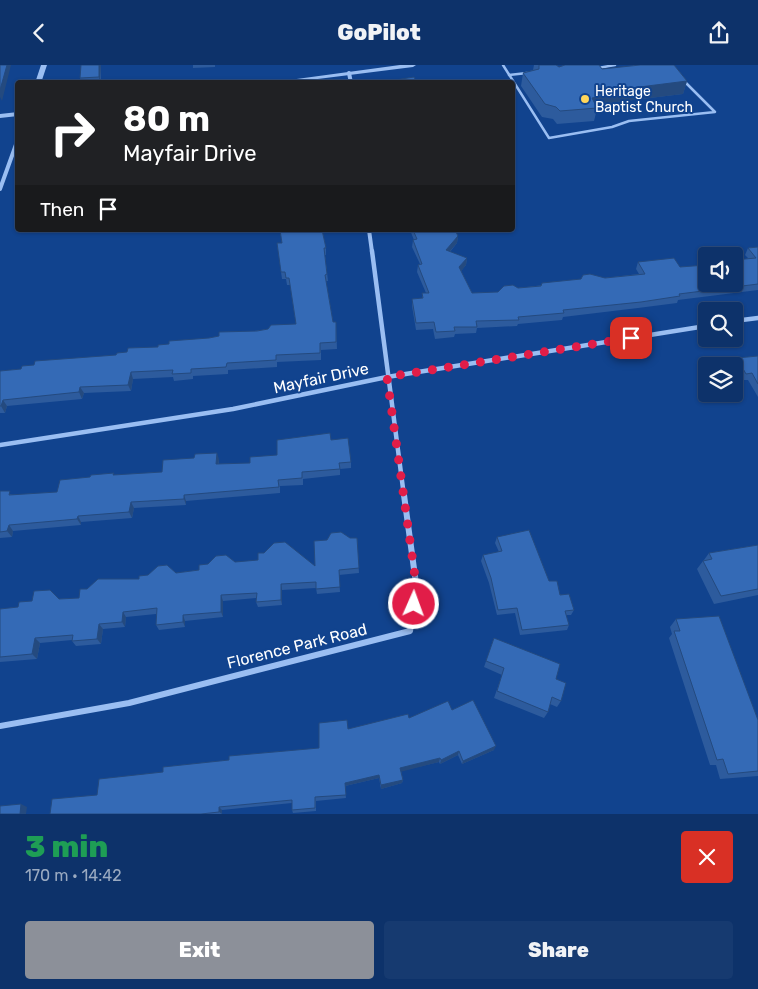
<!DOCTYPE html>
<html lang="en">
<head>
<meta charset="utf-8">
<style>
  body { margin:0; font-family:Rubik,sans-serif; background:#163a70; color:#f1f3f6; height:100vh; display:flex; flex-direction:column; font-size:19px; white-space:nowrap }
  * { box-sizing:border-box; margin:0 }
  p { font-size:16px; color:#9aaac1 }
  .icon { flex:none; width:28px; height:28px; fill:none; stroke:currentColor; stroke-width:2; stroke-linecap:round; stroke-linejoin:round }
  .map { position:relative; height:749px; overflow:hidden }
  .drawer { display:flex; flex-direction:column; background:#0d326a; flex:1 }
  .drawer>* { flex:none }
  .top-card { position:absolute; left:15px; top:15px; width:500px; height:152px; border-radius:5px; box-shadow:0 1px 4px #0004,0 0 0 1px #2d4d7e; background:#202124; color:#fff; overflow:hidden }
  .fabs { position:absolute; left:698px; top:182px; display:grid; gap:10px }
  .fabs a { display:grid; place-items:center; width:45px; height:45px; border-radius:5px; background:#0d326a; box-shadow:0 1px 4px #0004,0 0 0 1px #2d4d7e; font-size:25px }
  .pin { position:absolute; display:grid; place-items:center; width:42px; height:42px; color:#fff; margin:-21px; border-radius:10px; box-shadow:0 2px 8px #0006 }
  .me { position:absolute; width:55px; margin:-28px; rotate:2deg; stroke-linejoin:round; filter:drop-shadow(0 0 4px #0008) }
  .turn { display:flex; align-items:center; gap:18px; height:105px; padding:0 25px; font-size:22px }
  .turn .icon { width:65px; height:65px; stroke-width:2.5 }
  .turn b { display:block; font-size:35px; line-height:42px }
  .then { display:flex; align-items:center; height:48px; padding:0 25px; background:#0003; gap:10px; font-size:19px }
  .round { display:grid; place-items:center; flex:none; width:52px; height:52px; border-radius:5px; background:#163a70 }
  .headline { display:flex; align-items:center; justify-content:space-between; height:85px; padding:0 25px }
  h1 { font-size:30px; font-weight:800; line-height:38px; color:#1e9e55 }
  .action { display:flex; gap:10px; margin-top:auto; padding:10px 25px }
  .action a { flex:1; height:58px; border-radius:5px; background:#8c9099; color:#fff; font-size:20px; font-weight:800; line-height:58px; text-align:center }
  .action a+a { background:#163a70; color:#f1f3f6 }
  header { display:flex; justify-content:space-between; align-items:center; height:65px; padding:0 25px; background:#0d326a; font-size:22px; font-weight:800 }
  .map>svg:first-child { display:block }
</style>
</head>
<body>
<header><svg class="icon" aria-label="back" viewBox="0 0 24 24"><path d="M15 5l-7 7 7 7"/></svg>GoPilot<svg class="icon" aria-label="share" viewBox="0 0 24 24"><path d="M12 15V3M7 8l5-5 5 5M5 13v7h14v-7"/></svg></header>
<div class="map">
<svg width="758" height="749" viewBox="0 0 758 749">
  <rect width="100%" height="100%" fill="#11438e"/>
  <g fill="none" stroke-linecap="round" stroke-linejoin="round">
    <g stroke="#9abef2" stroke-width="2.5">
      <polyline points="503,0 549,73 612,62 629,56 715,47 684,16"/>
      <polyline points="598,3 615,0"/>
      <polyline points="509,10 527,8"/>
    </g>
    <g stroke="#9abef2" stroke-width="4">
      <polyline points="349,8 351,18"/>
      <polyline points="0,124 18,74"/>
      <polyline points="369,165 372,187"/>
    </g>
    <g stroke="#9abef2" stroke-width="4.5">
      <polyline points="372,186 404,431"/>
      <polyline points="734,256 758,253"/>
      <polyline points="0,380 233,344 387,312 706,261"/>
    </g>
    <polyline stroke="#9abef2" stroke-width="6" points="0,661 129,638 410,566 417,526 404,430"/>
    <g fill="#9abef2" fill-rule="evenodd">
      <polygon points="41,0 47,0 41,18 35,18"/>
      <polygon points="400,0 416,0 413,2 286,18 267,18"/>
      <polygon points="18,47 18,51 0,53 0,49"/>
    </g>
  </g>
  <g fill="#2d5b9d">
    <polygon points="101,0 101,18 81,18 80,13"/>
    <polygon points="193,0 215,0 215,2 193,3"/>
    <polygon points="534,0 556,0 559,2 602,4 633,1 633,0 674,0 687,16 683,29 600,39 599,44 597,44 594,56 557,59 553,54 542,52 521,21 523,8 533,5"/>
    <polygon points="280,165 326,165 322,165 326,183 326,190 325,190 328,216 326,216 333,257 336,257 337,284 321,285 321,295 277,297 277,302 228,305 228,309 193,311 193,314 174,316 173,312 133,314 131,326 84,328 82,334 7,341 5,348 0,348 0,306 21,304 116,290 127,287 158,282 169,279 268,264 296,259 290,220 287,220 286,214 282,214 281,207 282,178"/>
    <polygon points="410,165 455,165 458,171 457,178 450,187 467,193 466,200 461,206 472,228 498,227 518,223 639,209 636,204 638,197 680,202 706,219 748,193 745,190 748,183 758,182 758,225 678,235 677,238 638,243 563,252 562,255 518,259 517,261 477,263 476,268 455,269 454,272 435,274 433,264 416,265 412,241 412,234 422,233 422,228 426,228 417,207 418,200 420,199 412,182 413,175 414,175"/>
    <polygon points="758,291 758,332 748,315 742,315 733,300 737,293"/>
    <polygon points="331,375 351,397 351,403 340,404 340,410 303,414 303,420 280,421 280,428 186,436 186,440 134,443 132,453 81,457 81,460 13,466 12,472 0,473 0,426 13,430 57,427 115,410 162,407 219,394 219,399 250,398"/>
    <polygon points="497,472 549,516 574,545 571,550 566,550 569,560 567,565 520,570 515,548 497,550 489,518 481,496 483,490 499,487 495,478"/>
    <polygon points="350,473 357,473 359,508 339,510 340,527 317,529 316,523 282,525 282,540 258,542 256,537 256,533 223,536 223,552 185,556 185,562 159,565 156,560 156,549 126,552 125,562 103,564 101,579 76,581 72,576 72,575 40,578 37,594 0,597 0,544 18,542 59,534 79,533 87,524 176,508 199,505 235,497 315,501"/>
    <polygon points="758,480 758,530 714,539 697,504 703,496 704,495 709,488"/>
    <polygon points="676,554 758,655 758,711 720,714 716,700 710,700 669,573 672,569 670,562"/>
    <polygon points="494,573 556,614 561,636 557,642 550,639 548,647 544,653 494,633 502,610 484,602"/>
    <polygon points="452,645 494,685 462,699 458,690 440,699 439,697 401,706 403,715 402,718 381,724 379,713 345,721 346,733 316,736 316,746 293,748 292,745 292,738 222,745 222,749 50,749 97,730 163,707 229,695 319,683 348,664"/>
  </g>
  <g fill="#244a7f">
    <polygon points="7,0 11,0 2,36 0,32 0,25"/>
    <polygon points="99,0 101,0 100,18 99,12"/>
    <polygon points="687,16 683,29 600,39 599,44 597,44 597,43 592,33 600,27"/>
    <polygon points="458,171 457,178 445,192 446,185"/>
    <polygon points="467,193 466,200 459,209 459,202"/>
    <polygon points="131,307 133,314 131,326 128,320"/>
    <polygon points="80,322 84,328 82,334 79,327"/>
    <polygon points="3,335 7,341 5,348 1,341"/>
    <polygon points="217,388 219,394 218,405 216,399"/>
    <polygon points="184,430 186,436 186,440 184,434"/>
    <polygon points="131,437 134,443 132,453 129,447"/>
    <polygon points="78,451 81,457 81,460 77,454"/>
    <polygon points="9,460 13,466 12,472 7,466"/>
    <polygon points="281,519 282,525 282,540 281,535"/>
    <polygon points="221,530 223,536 223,552 221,547"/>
    <polygon points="123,547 126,552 125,562 122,557"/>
    <polygon points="183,550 185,556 185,562 183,557"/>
    <polygon points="99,559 103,564 101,579 97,574"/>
    <polygon points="35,573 40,578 37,594 32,589"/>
    <polygon points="496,681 494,685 462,699 463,696"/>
    <polygon points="459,686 458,690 440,699 441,695"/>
    <polygon points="440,693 439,697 400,707 400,703"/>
    <polygon points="379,710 379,713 345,721 346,733 345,718"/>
    <polygon points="403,715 402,718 381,724 381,720"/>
    <polygon points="21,739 27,742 26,749 20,749"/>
    <polygon points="219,742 222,745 222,749 219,747"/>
  </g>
  <g fill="#346ab6" stroke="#244a7f">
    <polygon points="0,0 7,0 0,25"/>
    <polygon points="81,0 99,0 99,12 80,13"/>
    <polygon points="539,0 556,0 559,2 565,0 599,0 602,4 640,0 674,0 687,16 600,27 602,31 592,33 597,43 560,46 556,42 545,39 523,8 539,4"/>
    <polygon points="414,12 417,18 392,18 395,15"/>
    <polygon points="280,165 322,165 326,183 324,183 327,209 325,210 333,257 336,257 336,277 320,278 320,288 276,290 276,295 227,298 226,302 191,304 191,308 172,309 173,305 131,307 128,320 80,322 79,327 3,335 1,341 0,341 0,306 21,304 22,301 34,300 35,296 116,290 117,288 127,287 128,283 158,282 158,280 169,279 169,276 209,273 219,271 219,267 257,266 268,264 271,260 296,259 289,213 286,213 285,207 281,207 277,178 282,178"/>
    <polygon points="413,165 455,165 458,171 446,185 467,193 459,202 472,228 498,227 504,221 513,220 518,223 541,221 542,218 581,214 583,210 590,209 605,213 645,209 638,197 674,193 680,202 706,200 706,219 734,219 734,195 756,193 748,183 758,182 758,219 679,229 680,231 641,237 563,245 564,248 518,252 519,255 476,256 477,262 454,262 455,266 436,267 434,257 416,258 412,234 423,233 422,228 429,228 418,200 422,199 413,175 417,174"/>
    <polygon points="758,291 758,319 752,308 746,309 737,293"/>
    <polygon points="330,368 331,375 348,373 351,397 339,398 340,404 302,407 302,413 278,415 279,422 184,430 184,434 131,437 129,447 78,451 77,454 9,460 7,466 0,467 0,426 10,426 9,430 57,427 60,415 90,412 91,410 114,408 113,410 162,407 163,395 194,393 195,389 217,388 216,399 250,398 250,392 277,390 277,375"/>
    <polygon points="529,465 549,516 557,516 560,530 569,529 574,545 565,546 569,560 522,565 517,543 498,545 491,513 483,490 502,486 497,472"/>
    <polygon points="341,467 350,473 357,473 359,503 339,505 340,522 316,524 316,517 281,519 281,535 256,537 257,528 221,530 221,547 183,550 183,557 156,560 157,543 123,547 122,557 99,559 97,574 72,576 73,570 35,573 32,589 0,592 0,544 18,542 19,537 32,536 34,526 50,525 59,534 79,533 80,524 87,524 98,514 139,514 139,511 148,510 158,501 167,500 176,508 199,505 199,500 208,499 216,491 226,490 235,497 258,495 258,488 264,488 274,478 285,477 315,501 314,476 327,475 331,468"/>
    <polygon points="758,480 758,524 721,531 703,496 712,494 709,488"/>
    <polygon points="719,551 758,655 758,706 728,709 723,694 717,695 674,566 680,566 676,554"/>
    <polygon points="494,573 560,599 556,614 566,618 561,636 552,632 548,647 497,626 504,603 486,596"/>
    <polygon points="473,635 496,681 463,696 459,686 441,695 440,693 400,703 403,715 381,720 379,710 345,718 346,730 315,732 315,743 292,745 292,735 219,742 219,747 201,749 50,749 52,734 97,730 99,714 163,707 163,702 229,695 229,691 319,683 319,658 347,655 348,664 408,649 409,653 448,636 452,645"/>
    <polygon points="21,739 20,749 0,749 0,741"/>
  </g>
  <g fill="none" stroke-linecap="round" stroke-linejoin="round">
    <polyline stroke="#e11d48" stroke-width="9" stroke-dasharray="0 16.2" points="414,539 417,526 387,312 631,273"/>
  </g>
  <circle fill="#ffd65b" stroke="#11438e" stroke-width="2" cx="585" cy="34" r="5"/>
  <g text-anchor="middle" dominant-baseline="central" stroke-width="4" stroke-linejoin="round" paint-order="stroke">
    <g font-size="14" fill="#fff" stroke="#11438e" text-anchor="start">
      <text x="595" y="26">Heritage<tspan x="595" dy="16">Baptist Church</tspan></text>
    </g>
    <g font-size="16" fill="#fff" stroke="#11438e">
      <text transform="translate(321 313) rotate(-12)">Mayfair Drive</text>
      <text transform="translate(297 581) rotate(-14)">Florence Park Road</text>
    </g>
  </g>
</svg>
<div class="fabs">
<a><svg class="icon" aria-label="sound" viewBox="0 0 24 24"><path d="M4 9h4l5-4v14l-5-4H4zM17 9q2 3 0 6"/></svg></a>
<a><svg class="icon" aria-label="search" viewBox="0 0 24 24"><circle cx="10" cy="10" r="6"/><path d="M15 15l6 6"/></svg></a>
<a><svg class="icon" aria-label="layers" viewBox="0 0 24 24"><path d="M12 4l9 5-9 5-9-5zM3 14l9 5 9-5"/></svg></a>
</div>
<div class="pin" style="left:631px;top:273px;background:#d93025"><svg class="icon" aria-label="arrive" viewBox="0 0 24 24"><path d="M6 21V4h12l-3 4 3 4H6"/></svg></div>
<svg class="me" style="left:414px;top:539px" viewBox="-20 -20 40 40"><circle r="17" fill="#e11d48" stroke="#fff" stroke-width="3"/><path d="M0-11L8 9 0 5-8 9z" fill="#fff"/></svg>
<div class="top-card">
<div class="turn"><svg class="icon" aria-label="right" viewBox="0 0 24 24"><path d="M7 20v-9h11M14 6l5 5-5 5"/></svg><div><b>80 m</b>Mayfair Drive</div></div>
<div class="then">Then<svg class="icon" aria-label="arrive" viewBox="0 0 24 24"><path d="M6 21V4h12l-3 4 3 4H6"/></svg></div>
</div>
</div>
<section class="drawer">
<div class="headline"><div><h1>3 min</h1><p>170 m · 14:42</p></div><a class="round" style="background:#d93025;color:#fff"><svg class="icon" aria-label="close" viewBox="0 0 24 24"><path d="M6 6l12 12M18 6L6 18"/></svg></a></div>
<div class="action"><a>Exit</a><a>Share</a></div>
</section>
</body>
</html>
